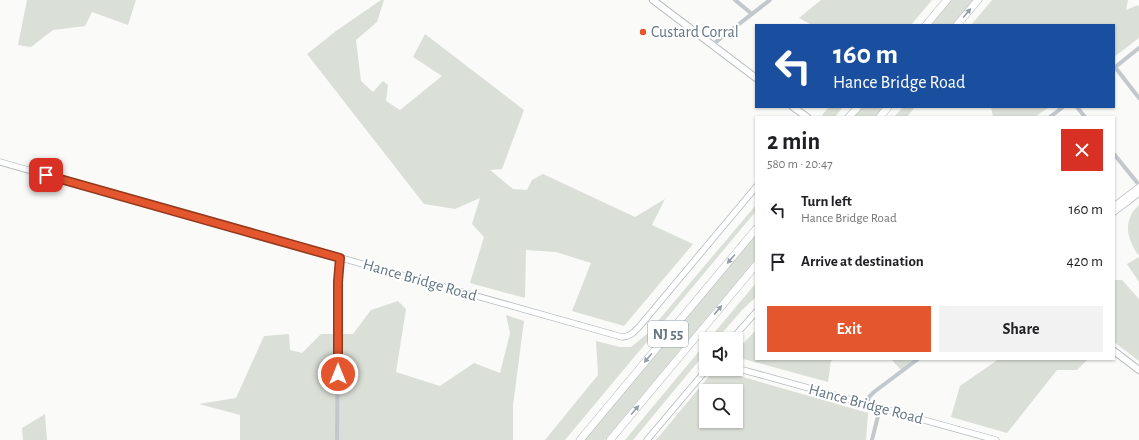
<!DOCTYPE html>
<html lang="en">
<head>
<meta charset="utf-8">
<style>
  body { margin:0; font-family:"Alegreya Sans",sans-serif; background:#f2f2f2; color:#202124; height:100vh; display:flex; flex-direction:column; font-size:15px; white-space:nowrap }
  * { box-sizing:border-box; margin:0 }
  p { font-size:13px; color:#757577 }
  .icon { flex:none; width:22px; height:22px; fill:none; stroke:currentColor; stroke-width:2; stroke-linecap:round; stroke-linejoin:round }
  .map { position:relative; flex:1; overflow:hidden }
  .details { position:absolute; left:755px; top:116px; width:360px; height:244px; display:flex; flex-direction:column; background:#fff; border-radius:0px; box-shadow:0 1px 3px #0004 }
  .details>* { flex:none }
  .banner { position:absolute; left:755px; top:24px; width:360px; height:84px; border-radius:0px; box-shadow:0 1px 3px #0004; background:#1a4fa0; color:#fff; overflow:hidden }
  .controls { position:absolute; left:699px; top:332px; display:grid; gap:8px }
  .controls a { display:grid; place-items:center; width:44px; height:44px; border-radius:0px; background:#fff; box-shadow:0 1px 3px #0004; font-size:20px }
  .pin { position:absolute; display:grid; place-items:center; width:34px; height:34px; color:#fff; margin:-17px; border-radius:8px; box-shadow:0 2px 6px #0006 }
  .me { position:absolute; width:44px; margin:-22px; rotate:0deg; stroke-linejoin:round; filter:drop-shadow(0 0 3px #0008) }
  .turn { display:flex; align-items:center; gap:14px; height:84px; padding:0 12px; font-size:18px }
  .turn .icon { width:52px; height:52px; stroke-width:2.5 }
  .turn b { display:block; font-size:28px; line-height:34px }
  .round { display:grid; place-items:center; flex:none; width:42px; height:42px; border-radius:0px; background:#f2f2f2 }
  .headline { display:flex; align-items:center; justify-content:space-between; height:68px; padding:0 12px }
  h1 { font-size:24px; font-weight:700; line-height:30px }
  .cta { display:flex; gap:8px; margin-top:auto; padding:8px 12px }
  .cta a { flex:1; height:46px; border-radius:0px; background:#e4572e; color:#fff; font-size:16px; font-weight:700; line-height:46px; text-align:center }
  .cta a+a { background:#f2f2f2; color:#202124 }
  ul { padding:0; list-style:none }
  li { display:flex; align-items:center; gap:12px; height:52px; padding:0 12px }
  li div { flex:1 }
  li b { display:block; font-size:15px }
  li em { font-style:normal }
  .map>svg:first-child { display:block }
</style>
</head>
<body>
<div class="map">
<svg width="1139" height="440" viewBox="0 0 1139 440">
  <rect width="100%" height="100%" fill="#fafaf8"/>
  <g fill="#dadfd7" fill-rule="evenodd">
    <polygon points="27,0 136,0 128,25 92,12 85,26 53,30 31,47 18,45"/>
    <polygon points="381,0 384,0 377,22 356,40 361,81 373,92 383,81 388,85 386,101 400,110 442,76 413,57 425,34 524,110 502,169 490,170 513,189 527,190 532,180 543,174 635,217 665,199 652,225 693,244 624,326 572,311 591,263 556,252 526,250 525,298 470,283 484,237 472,224 480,198 455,209 424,204 307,54 336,31"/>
    <polygon points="821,0 932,0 911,25 812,25 799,18"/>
    <polygon points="950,0 974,0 953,25 929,25"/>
    <polygon points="992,0 1128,0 1126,10 1138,5 1139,7 1139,38 1114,57 1114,25 971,25"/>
    <polygon points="829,107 843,107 835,117 825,117 822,115"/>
    <polygon points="861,107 885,107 876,117 852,117"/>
    <polygon points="903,107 915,107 907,117 894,117"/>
    <polygon points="991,107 1049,107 1035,117 993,117"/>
    <polygon points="756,205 756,211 565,440 545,440 598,375 596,341 620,347 631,347 647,334"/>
    <path d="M1139,205V254L1138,255C1127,238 1122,221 1139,205Z"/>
    <polygon points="756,234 756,259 605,440 584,440"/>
    <polygon points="1139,257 1139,282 1127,264"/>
    <polygon points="1114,280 1122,280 1139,299 1139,361 1114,342"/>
    <polygon points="756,283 756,297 742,310 717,339 709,339"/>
    <polygon points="398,301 406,309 396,372 440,386 474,363 500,373 510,333 506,315 524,321 513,405 513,440 240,440 240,415 199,404 236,398 264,336 289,334 290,350 302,353 321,334 353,334 371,310"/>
    <polygon points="756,330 756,359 835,359 831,361 828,382 736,357 736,351"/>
    <polygon points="706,343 706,352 633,440 625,440"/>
    <polygon points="891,359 918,359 902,371"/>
    <polygon points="999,359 1088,359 1077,370 1057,370 1007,433 951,417 960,386"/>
    <path d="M715,369L868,413L866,440H656ZM706,391H736V421H706Z"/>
    <polygon points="45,414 47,440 23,440 22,428"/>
  </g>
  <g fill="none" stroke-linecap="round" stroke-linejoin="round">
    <g stroke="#b3babf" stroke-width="7">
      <g id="secondary">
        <path d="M0,162L622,337C630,337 634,332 639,327L756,187"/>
        <polyline points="1114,206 1139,187"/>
        <polyline points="1114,212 1139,193"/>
        <polyline points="732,339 756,312"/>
        <polyline points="736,368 996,440"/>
        <polyline points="647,440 707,369"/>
      </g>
    </g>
    <g stroke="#b5babe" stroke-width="8">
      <g id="primary">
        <polyline points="653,0 756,78"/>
        <polyline points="793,107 807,117"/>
        <polyline points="1114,351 1139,370"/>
      </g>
    </g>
    <g stroke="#b4b9bd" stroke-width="8">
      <g id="highway">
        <polyline points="926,25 947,0"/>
        <polyline points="957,25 978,0"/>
        <polyline points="849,117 858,107"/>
        <polyline points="880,117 888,107"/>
        <polyline points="580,440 756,229"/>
        <polyline points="610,440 756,265"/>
      </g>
    </g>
    <g stroke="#c3c8cc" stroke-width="4">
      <polyline points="735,0 752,14"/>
      <polyline points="712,45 770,0"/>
      <polyline points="1115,67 1139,98"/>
      <polyline points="1114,68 1139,48"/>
      <polyline points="1077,107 1085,117"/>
      <polyline points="1050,117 1063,107"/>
      <polyline points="1114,154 1139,185"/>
      <polyline points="867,405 869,397 874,392 918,359"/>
      <polyline points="337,440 338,282 340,258"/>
      <polyline points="872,440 880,408"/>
    </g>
    <use href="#secondary" stroke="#fff" stroke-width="5.5"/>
    <use href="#primary" stroke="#fff" stroke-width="6"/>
    <use href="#highway" stroke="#fff" stroke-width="7"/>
  </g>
  <defs><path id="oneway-solid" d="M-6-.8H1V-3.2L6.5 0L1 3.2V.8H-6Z"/></defs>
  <g fill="#939fa8">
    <use href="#oneway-solid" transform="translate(967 13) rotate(-50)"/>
    <use href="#oneway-solid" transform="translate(731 259) rotate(130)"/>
    <use href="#oneway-solid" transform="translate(718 310) rotate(-50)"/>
    <use href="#oneway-solid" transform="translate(648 358) rotate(130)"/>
    <use href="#oneway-solid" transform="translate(635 410) rotate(-50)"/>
  </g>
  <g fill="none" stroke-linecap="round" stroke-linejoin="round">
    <g stroke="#94391e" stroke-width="10">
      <polyline id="route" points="46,175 340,258 338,282 338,374"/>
    </g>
    <use href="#route" stroke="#e4572e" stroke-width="7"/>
  </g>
  <circle fill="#e4572e" stroke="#fff" stroke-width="1.5" cx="643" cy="32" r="4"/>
  <g text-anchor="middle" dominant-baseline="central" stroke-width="4" stroke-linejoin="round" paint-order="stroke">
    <rect fill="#fff" stroke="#939fa8" stroke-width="1" x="648" y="321" width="40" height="26" rx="3"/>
    <g font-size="15" font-weight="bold" fill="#657683">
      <text x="668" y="334">NJ 55</text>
    </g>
    <g font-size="16" fill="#657683" stroke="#fff" text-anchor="start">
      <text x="651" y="32">Custard Corral</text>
    </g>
    <g font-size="16" fill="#657683" stroke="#fff">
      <text transform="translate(420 280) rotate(16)">Hance Bridge Road</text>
      <text transform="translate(866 404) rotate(15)">Hance Bridge Road</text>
    </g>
  </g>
</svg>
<div class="controls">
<a><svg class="icon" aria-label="sound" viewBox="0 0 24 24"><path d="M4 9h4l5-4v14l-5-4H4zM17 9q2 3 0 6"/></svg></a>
<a><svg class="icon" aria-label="search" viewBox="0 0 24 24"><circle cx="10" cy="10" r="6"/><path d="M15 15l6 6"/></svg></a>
</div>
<div class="pin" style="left:46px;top:175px;background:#d93025"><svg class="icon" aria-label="arrive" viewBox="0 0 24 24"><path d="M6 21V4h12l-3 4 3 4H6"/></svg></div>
<svg class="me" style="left:338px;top:374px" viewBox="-20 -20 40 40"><circle r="17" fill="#e4572e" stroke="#fff" stroke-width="3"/><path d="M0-11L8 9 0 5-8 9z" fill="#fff"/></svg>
<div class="banner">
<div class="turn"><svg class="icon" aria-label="left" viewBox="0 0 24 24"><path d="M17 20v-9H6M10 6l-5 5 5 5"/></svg><div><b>160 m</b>Hance Bridge Road</div></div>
</div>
<section class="details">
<div class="headline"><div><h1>2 min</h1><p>580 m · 20:47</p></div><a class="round" style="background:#d93025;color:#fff"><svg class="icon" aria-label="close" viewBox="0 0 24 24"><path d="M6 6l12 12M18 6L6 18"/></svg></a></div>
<ul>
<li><svg class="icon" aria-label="left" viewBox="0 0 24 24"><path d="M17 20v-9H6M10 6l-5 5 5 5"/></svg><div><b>Turn left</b><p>Hance Bridge Road</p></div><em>160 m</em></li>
<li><svg class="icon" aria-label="arrive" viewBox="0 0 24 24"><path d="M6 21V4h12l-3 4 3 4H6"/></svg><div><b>Arrive at destination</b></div><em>420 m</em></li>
</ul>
<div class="cta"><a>Exit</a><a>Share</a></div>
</section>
</div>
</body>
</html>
